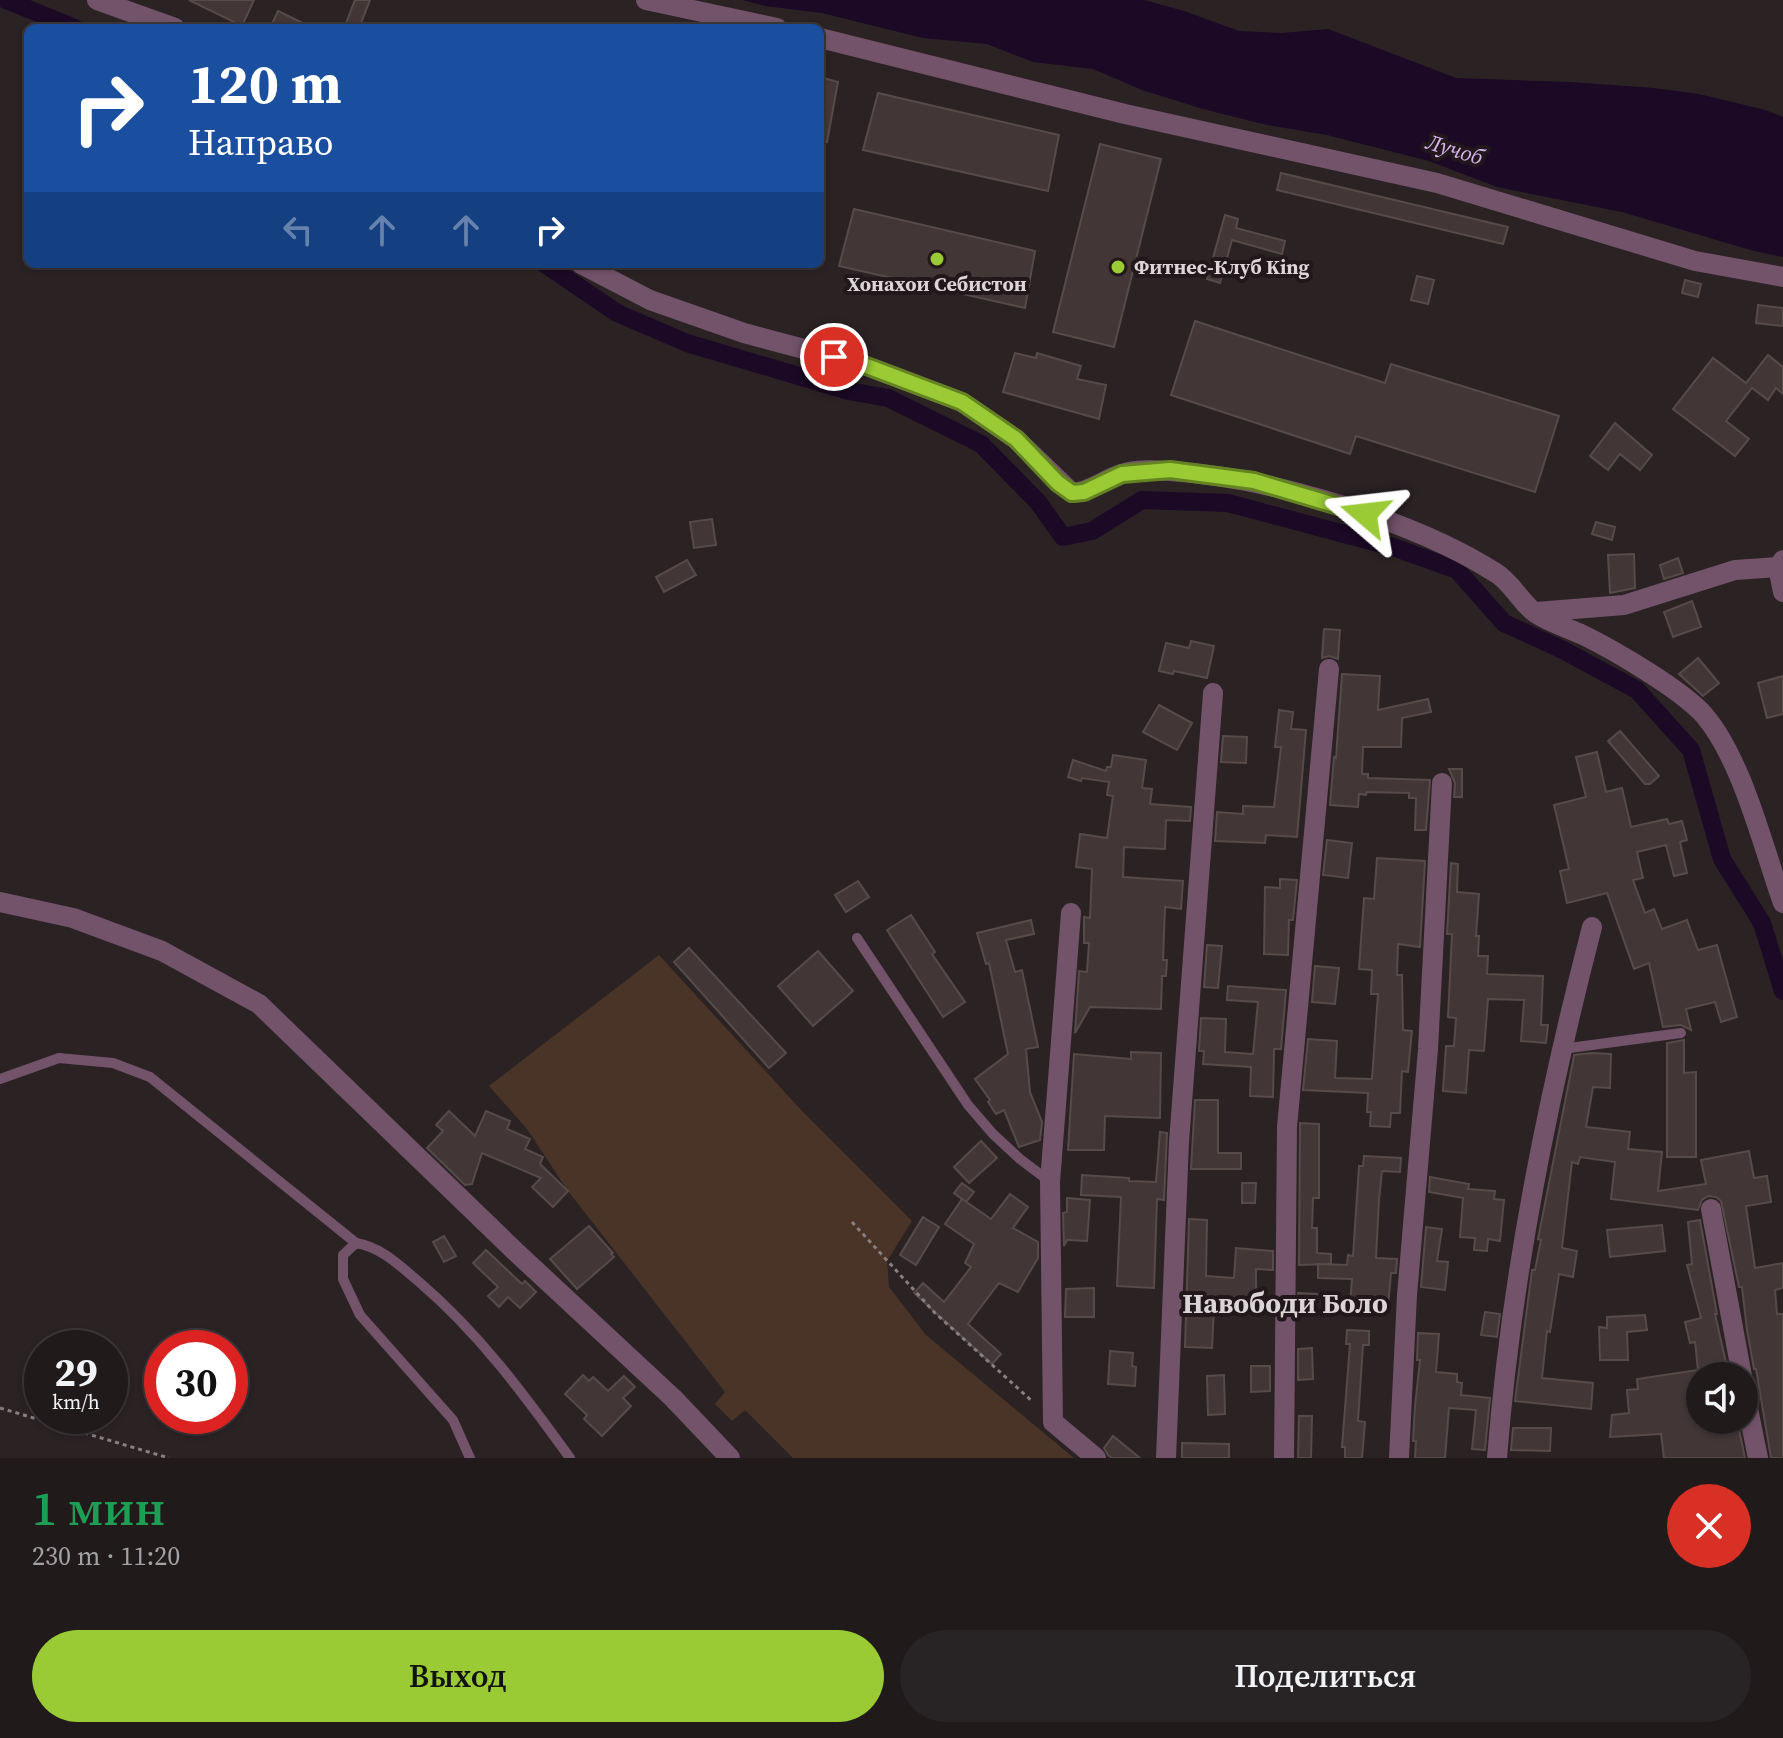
<!DOCTYPE html>
<html lang="ru">
<head>
<meta charset="utf-8">
<style>
  body { margin:0; font-family:"Source Serif 4",serif; background:#282324; color:#f1f3f6; height:100vh; display:flex; flex-direction:column; font-size:30px; white-space:nowrap }
  * { box-sizing:border-box; margin:0 }
  p { font-size:26px; color:#a2a1a3 }
  .icon { flex:none; width:44px; height:44px; fill:none; stroke:currentColor; stroke-width:2; stroke-linecap:round; stroke-linejoin:round }
  .map { position:relative; height:1458px; overflow:hidden }
  .panel { display:flex; flex-direction:column; background:#201a1b; flex:1 }
  .panel>* { flex:none }
  .top-card { position:absolute; left:24px; top:24px; width:800px; height:244px; border-radius:12px; box-shadow:0 2px 6px #0004,0 0 0 2px #3d383a; background:#1a4fa0; color:#fff; overflow:hidden }
  .buttons { position:absolute; left:1686px; top:1362px; display:grid; gap:16px }
  .buttons a { display:grid; place-items:center; width:72px; height:72px; border-radius:50%; background:#201a1b; box-shadow:0 2px 6px #0004,0 0 0 2px #3d383a; font-size:40px }
  .speed { position:absolute; left:24px; top:1330px; display:flex; gap:16px; font-size:40px; font-weight:700; text-align:center }
  .speed>* { display:grid; place-content:center; width:104px; height:104px; border-radius:50%; background:#201a1b; box-shadow:0 2px 6px #0004,0 0 0 2px #3d383a; line-height:1 }
  .speed small { font-size:20px; font-weight:400 }
  .speed .limit { border:12px solid #d22; background:#fff; color:#111 }
  .pin { position:absolute; display:grid; place-items:center; width:68px; height:68px; color:#fff; margin:-34px; border:4px solid #fff; border-radius:50%; box-shadow:0 2px 8px #0007 }
  .me { position:absolute; width:88px; margin:-44px; rotate:287deg; stroke-linejoin:round; filter:drop-shadow(0 0 6px #0008) }
  .turn { display:flex; align-items:center; gap:28px; height:168px; padding:0 32px; font-size:36px }
  .turn .icon { width:104px; height:104px; stroke-width:2.5 }
  .turn b { display:block; font-size:56px; line-height:68px }
  .lanes { display:flex; align-items:center; height:76px; padding:0 32px; background:#0003; justify-content:center; gap:40px; direction:ltr }
  .lanes .off { opacity:.35 }
  .round { display:grid; place-items:center; flex:none; width:84px; height:84px; border-radius:42px; background:#282324 }
  .headline { display:flex; align-items:center; justify-content:space-between; height:136px; padding:0 32px }
  h1 { font-size:48px; font-weight:600; line-height:60px; color:#1e9e55 }
  .primary-button { display:flex; gap:16px; margin-top:auto; padding:16px 32px }
  .primary-button a { flex:1; height:92px; border-radius:48px; background:#9acb34; color:#111; font-size:32px; font-weight:600; line-height:92px; text-align:center }
  .primary-button a+a { background:#282324; color:#f1f3f6 }
  .map>svg:first-child { display:block }
</style>
</head>
<body>
<div class="map">
<svg width="1783" height="1458" viewBox="0 0 1783 1458">
  <rect width="100%" height="100%" fill="#2b2224"/>
  <polygon fill="#4a3427" points="659,955 802,1111 912,1221 887,1261 889,1287 926,1335 1074,1458 793,1458 745,1410 732,1421 715,1404 725,1392 568,1191 527,1129 489,1086"/>
  <polygon fill="#1b0926" points="743,0 1144,0 1184,11 1239,31 1282,33 1328,29 1456,78 1570,82 1654,88 1699,94 1765,110 1783,117 1783,257 1754,251 1622,212 1497,187 1429,161 1327,135 1267,125 1203,109 1142,90 1093,69 1033,62 987,44 923,38 822,13 765,6"/>
  <g fill="none" stroke-linecap="round" stroke-linejoin="round">
    <g stroke="#1b0926" stroke-width="18">
      <polyline points="6,0 75,28"/>
      <polyline points="545,264 617,313 687,343 849,391 888,398 981,444 1038,502 1063,537 1092,531 1142,500 1228,503 1393,547 1457,570 1504,623 1563,650 1637,690 1691,750 1722,859 1762,923 1783,991"/>
    </g>
  </g>
  <g fill="#423736" stroke="#574b4a" stroke-width="2">
    <polygon points="189,0 254,0 242,26"/>
    <polygon points="355,0 370,0 359,28 344,28"/>
    <polygon points="278,11 313,28 270,28"/>
    <polygon points="820,77 838,82 827,142 820,141"/>
    <polygon points="878,93 1059,135 1048,191 863,150"/>
    <polygon points="1100,144 1161,159 1114,347 1053,332"/>
    <polygon points="1281,173 1508,227 1503,244 1277,190"/>
    <polygon points="854,209 1035,251 1025,308 839,266"/>
    <polygon points="1225,215 1238,219 1236,228 1285,241 1282,254 1232,240 1220,283 1207,279"/>
    <polygon points="1417,276 1434,280 1428,304 1411,300"/>
    <polygon points="1685,280 1701,284 1698,297 1682,293"/>
    <polygon points="1758,305 1783,308 1783,326 1756,323"/>
    <polygon points="1195,321 1385,383 1391,364 1559,416 1535,492 1356,436 1350,454 1171,395"/>
    <polygon points="1015,353 1036,358 1037,353 1081,366 1077,379 1106,385 1099,419 1003,392"/>
    <polygon points="1768,355 1783,367 1783,394 1776,388 1768,400 1752,388 1726,421 1749,439 1735,456 1673,409 1713,358 1746,383"/>
    <polygon points="1615,423 1652,455 1640,470 1620,454 1608,470 1590,456"/>
    <polygon points="712,519 716,545 694,548 690,522"/>
    <polygon points="1596,522 1615,527 1612,540 1592,534"/>
    <polygon points="1634,554 1635,588 1610,593 1608,555"/>
    <polygon points="1678,558 1683,573 1664,579 1660,565"/>
    <polygon points="687,560 696,575 664,592 656,577"/>
    <polygon points="1692,601 1701,627 1673,637 1664,612"/>
    <polygon points="1324,629 1340,630 1338,659 1329,656 1322,658"/>
    <polygon points="1191,641 1214,646 1207,678 1174,671 1173,674 1159,671 1166,643 1189,648"/>
    <polygon points="1698,658 1719,683 1703,696 1679,674"/>
    <polygon points="1342,674 1380,676 1378,710 1428,699 1431,712 1402,718 1401,747 1363,747 1362,774 1368,774 1368,778 1430,780 1426,830 1415,830 1416,798 1409,798 1409,793 1367,792 1366,795 1359,794 1358,807 1330,805 1334,757 1336,758"/>
    <polygon points="1783,676 1783,714 1767,718 1758,683"/>
    <polygon points="1159,705 1192,723 1177,750 1143,732"/>
    <polygon points="1279,710 1293,712 1291,729 1306,730 1297,837 1266,835 1265,843 1215,841 1217,812 1243,814 1243,806 1274,807 1281,747 1275,747"/>
    <polygon points="1620,731 1659,776 1650,784 1645,784 1608,741"/>
    <polygon points="1223,736 1247,737 1246,763 1221,762"/>
    <polygon points="1597,752 1606,792 1622,788 1631,827 1667,819 1669,824 1682,821 1687,840 1680,842 1687,873 1674,876 1666,845 1637,852 1643,878 1633,880 1645,913 1654,909 1662,929 1687,920 1698,950 1717,945 1737,1017 1721,1022 1715,1002 1686,1009 1691,1030 1681,1025 1663,1027 1649,963 1634,969 1607,893 1567,903 1560,871 1569,869 1554,805 1586,797 1576,757"/>
    <polygon points="1113,755 1146,760 1142,788 1152,789 1150,804 1191,807 1190,821 1166,820 1165,849 1124,847 1123,877 1183,881 1181,909 1165,907 1163,960 1167,960 1166,976 1162,976 1161,1009 1090,1007 1075,1033 1079,971 1087,972 1089,943 1084,943 1084,917 1090,918 1092,869 1076,867 1080,834 1107,838 1113,796 1107,795 1109,782 1082,778 1081,781 1068,777 1073,760 1106,771 1107,767 1111,767"/>
    <polygon points="1449,769 1462,769 1462,797 1454,797 1455,783"/>
    <polygon points="1327,840 1352,843 1348,878 1323,875"/>
    <polygon points="1377,858 1425,861 1420,947 1398,944 1397,975 1402,975 1403,1030 1412,1031 1408,1072 1402,1071 1400,1113 1391,1113 1390,1127 1370,1126 1371,1112 1367,1112 1368,1093 1303,1090 1308,1039 1337,1041 1335,1078 1372,1079 1378,994 1371,994 1372,970 1359,969 1364,898 1374,899"/>
    <polygon points="1451,863 1458,864 1457,892 1479,894 1476,936 1479,936 1478,956 1488,956 1487,974 1543,976 1541,1025 1548,1025 1546,1043 1521,1041 1524,1000 1488,999 1484,1051 1469,1050 1466,1093 1443,1091 1446,1046 1454,1046 1456,1018 1448,1017 1452,934 1447,934"/>
    <polygon points="1280,879 1297,880 1293,920 1289,920 1288,955 1264,954 1265,887 1280,888"/>
    <polygon points="858,881 869,897 846,912 835,895"/>
    <polygon points="911,915 935,952 932,954 965,1002 943,1017 887,930"/>
    <polygon points="1031,920 1034,934 1006,940 1015,972 1022,970 1038,1047 1026,1049 1030,1092 1042,1122 1040,1140 1019,1147 1004,1110 996,1114 988,1102 990,1100 975,1079 1008,1054 989,963 986,964 977,933"/>
    <polygon points="1207,945 1222,946 1218,988 1204,987"/>
    <polygon points="689,948 786,1053 769,1068 674,962"/>
    <polygon points="818,951 853,991 813,1026 778,986"/>
    <polygon points="1315,966 1339,968 1335,1004 1312,1002"/>
    <polygon points="1228,986 1286,990 1281,1049 1274,1049 1273,1097 1250,1096 1251,1067 1203,1064 1204,1051 1199,1051 1201,1018 1226,1019 1225,1052 1253,1054 1258,1002 1227,1000"/>
    <polygon points="1684,1040 1684,1073 1696,1072 1696,1157 1667,1157 1667,1043"/>
    <polygon points="1131,1052 1161,1053 1160,1118 1105,1116 1104,1150 1068,1150 1074,1054 1131,1059"/>
    <polygon points="1592,1053 1611,1054 1610,1088 1593,1087 1586,1127 1630,1132 1628,1149 1662,1152 1658,1191 1706,1184 1701,1160 1749,1151 1754,1178 1767,1176 1771,1202 1746,1206 1755,1268 1783,1263 1783,1288 1775,1290 1777,1314 1783,1314 1783,1458 1771,1458 1756,1369 1754,1369 1747,1330 1742,1287 1739,1287 1721,1201 1716,1197 1708,1196 1702,1200 1698,1210 1611,1199 1615,1162 1580,1157 1578,1164 1572,1162 1562,1248 1577,1251 1573,1277 1559,1274 1550,1332 1547,1331 1542,1378 1593,1383 1591,1409 1515,1401 1532,1270 1535,1270 1541,1240 1538,1239 1573,1061 1574,1055"/>
    <polygon points="1195,1100 1218,1100 1218,1153 1241,1153 1241,1169 1191,1169"/>
    <polygon points="449,1111 475,1136 486,1111 510,1121 507,1129 530,1139 525,1149 543,1157 540,1164 568,1191 553,1207 532,1187 541,1178 482,1153 472,1184 465,1185 427,1148 443,1131 436,1125"/>
    <polygon points="1300,1123 1319,1124 1319,1198 1313,1198 1312,1228 1317,1228 1317,1253 1331,1254 1331,1264 1299,1265"/>
    <polygon points="1160,1132 1167,1133 1164,1200 1157,1199 1154,1288 1117,1286 1121,1197 1081,1195 1082,1175 1129,1178 1129,1181 1156,1182"/>
    <polygon points="981,1141 997,1158 969,1183 954,1167"/>
    <polygon points="1364,1156 1401,1158 1400,1172 1382,1171 1379,1200 1376,1258 1397,1259 1396,1273 1391,1273 1388,1307 1350,1304 1352,1279 1318,1278 1318,1264 1347,1265 1348,1255 1353,1256 1359,1166 1363,1166"/>
    <polygon points="1430,1177 1469,1184 1468,1189 1495,1191 1494,1199 1504,1200 1500,1241 1488,1239 1487,1251 1474,1250 1475,1238 1460,1237 1463,1198 1429,1192"/>
    <polygon points="962,1183 974,1192 966,1202 954,1193"/>
    <polygon points="1242,1183 1256,1183 1255,1203 1242,1203"/>
    <polygon points="1010,1194 1028,1207 1013,1228 1038,1242 1038,1258 1018,1292 999,1283 968,1324 1001,1354 992,1364 914,1293 923,1283 944,1302 971,1267 965,1263 974,1244 945,1224 962,1199 991,1219"/>
    <polygon points="1067,1198 1090,1200 1087,1241 1067,1240 1064,1246 1063,1213 1067,1212"/>
    <polygon points="923,1217 939,1227 916,1265 900,1255"/>
    <polygon points="1189,1219 1207,1220 1206,1276 1234,1278 1236,1248 1273,1251 1273,1270 1256,1269 1256,1309 1214,1308 1212,1348 1185,1347"/>
    <polygon points="1700,1220 1717,1314 1715,1314 1729,1376 1700,1376 1700,1420 1737,1420 1745,1458 1664,1458 1661,1434 1610,1437 1612,1415 1629,1413 1627,1390 1638,1389 1637,1379 1698,1370 1695,1342 1690,1343 1685,1322 1701,1318 1687,1265 1692,1264 1688,1222"/>
    <polygon points="1662,1225 1665,1251 1610,1257 1607,1230"/>
    <polygon points="589,1226 613,1253 611,1254 614,1257 577,1289 550,1259"/>
    <polygon points="1426,1227 1442,1229 1437,1261 1448,1262 1445,1290 1421,1287"/>
    <polygon points="444,1236 456,1256 444,1262 433,1242"/>
    <polygon points="486,1250 522,1284 525,1281 536,1292 520,1308 508,1297 499,1307 488,1296 498,1287 473,1263"/>
    <polygon points="1094,1288 1094,1317 1065,1317 1066,1289"/>
    <polygon points="1298,1293 1317,1294 1316,1310 1298,1309"/>
    <polygon points="1485,1312 1500,1314 1497,1337 1481,1335"/>
    <polygon points="1645,1315 1647,1330 1627,1332 1628,1360 1600,1360 1599,1327 1607,1328 1607,1317"/>
    <polygon points="1347,1330 1369,1331 1369,1345 1363,1345 1358,1421 1365,1422 1362,1458 1345,1458 1345,1447 1342,1447 1350,1344 1346,1344"/>
    <polygon points="1418,1333 1439,1334 1436,1372 1457,1374 1457,1382 1462,1383 1461,1395 1490,1398 1485,1450 1472,1449 1476,1410 1449,1408 1445,1458 1415,1458 1416,1441 1413,1441 1415,1406 1420,1360 1417,1360"/>
    <polygon points="1312,1348 1313,1379 1298,1380 1298,1349"/>
    <polygon points="1110,1351 1133,1353 1132,1366 1136,1367 1135,1386 1108,1384"/>
    <polygon points="1251,1366 1270,1366 1270,1391 1251,1392"/>
    <polygon points="583,1375 589,1381 593,1377 608,1391 624,1376 635,1387 623,1398 631,1406 602,1436 584,1419 587,1415 565,1394"/>
    <polygon points="1224,1375 1225,1414 1208,1415 1207,1376"/>
    <polygon points="1299,1416 1312,1416 1311,1458 1298,1458"/>
    <polygon points="1513,1428 1551,1428 1550,1451 1511,1450"/>
    <polygon points="1113,1436 1140,1458 1112,1458 1108,1455 1104,1448"/>
    <polygon points="1182,1443 1229,1444 1229,1458 1182,1458"/>
  </g>
  <g fill="none" stroke-linecap="round" stroke-linejoin="round">
    <g stroke="#877f81" stroke-width="3" stroke-dasharray="4 4" stroke-linecap="butt">
      <polyline points="852,1222 935,1313 1033,1402"/>
      <polyline points="0,1408 169,1458"/>
    </g>
    <g stroke="#72536a" stroke-width="10">
      <polyline points="857,938 968,1105 993,1134 1020,1159 1049,1181"/>
      <polyline points="1562,1049 1681,1033"/>
      <polyline points="0,1079 59,1058 113,1063 150,1077 356,1243"/>
      <path d="M470,1458L453,1420L360,1315L343,1279V1255L356,1243C381,1247 399,1265 418,1281C478,1332 524,1394 570,1458"/>
    </g>
    <g stroke="#72536a" stroke-width="20">
      <polyline points="97,0 175,28"/>
      <polyline points="646,0 777,28"/>
      <polyline points="820,38 1125,114 1437,183 1695,261 1783,277"/>
      <path d="M581,264L650,300L744,333L864,365L962,402L1016,439L1072,493C1091,492 1104,479 1122,474C1136,469 1155,470 1170,471C1268,477 1413,520 1496,573C1511,582 1520,601 1534,612C1547,622 1568,628 1583,635C1614,650 1682,690 1704,715C1742,759 1763,847 1783,903"/>
      <polyline points="1778,567 1783,592"/>
      <polyline points="1536,612 1624,605 1735,570 1778,567 1783,560"/>
      <polyline points="0,902 73,918 162,951 259,1004 517,1253 673,1398 730,1458"/>
      <polyline points="1071,913 1050,1182 1053,1422 1096,1458"/>
      <polyline points="1711,1209 1742,1376"/>
      <polyline points="1744,1389 1758,1458"/>
      <polyline points="1166,1458 1179,1142 1213,693"/>
      <polyline points="1284,1458 1287,1127 1329,669"/>
      <polyline points="1399,1458 1407,1295 1428,1049 1442,783"/>
      <path d="M1497,1458C1511,1278 1547,1101 1592,927"/>
    </g>
  </g>
  <g fill="none" stroke-linecap="round" stroke-linejoin="round">
    <g stroke="#648422" stroke-width="20">
      <polyline id="route" points="834,357 864,365 962,402 1016,439 1058,483 1072,493 1084,492 1122,474 1170,470 1254,481 1365,514"/>
    </g>
    <use href="#route" stroke="#9acb34" stroke-width="14"/>
  </g>
  <g fill="#9acb34" stroke="#22181b" stroke-width="3">
    <circle cx="937" cy="259" r="8"/>
    <circle cx="1118" cy="267" r="8"/>
  </g>
  <g text-anchor="middle" dominant-baseline="central" stroke-width="8" stroke-linejoin="round" paint-order="stroke">
    <g font-size="20" font-weight="bold" fill="#dcd5d7" stroke="#22181b" text-anchor="start">
      <text x="1134" y="267">Фитнес-Клуб King</text>
      <text x="937" y="284" text-anchor="middle">Хонахои Себистон</text>
    </g>
    <g font-size="22" font-style="italic" fill="#d5b3ee" stroke="#22181b">
      <text transform="translate(1455 149) rotate(17)">Лучоб</text>
    </g>
    <g font-size="28" font-weight="bold" fill="#dcd5d7" stroke="#22181b">
      <text x="1285" y="1303">Навободи Боло</text>
    </g>
  </g>
</svg>
<div class="buttons">
<a><svg class="icon" aria-label="sound" viewBox="0 0 24 24"><path d="M4 9h4l5-4v14l-5-4H4zM17 9q2 3 0 6"/></svg></a>
</div>
<div class="speed"><div>29<small>km/h</small></div><div class="limit">30</div></div>
<div class="pin" style="left:834px;top:357px;background:#d93025"><svg class="icon" aria-label="arrive" viewBox="0 0 24 24"><path d="M6 21V4h12l-3 4 3 4H6"/></svg></div>
<svg class="me" style="left:1365px;top:514px" viewBox="-20 -20 40 40"><path d="M0-17L14 15 0 8-14 15z" fill="#9acb34" stroke="#fff" stroke-width="4"/></svg>
<div class="top-card">
<div class="turn"><svg class="icon" aria-label="right" viewBox="0 0 24 24"><path d="M7 20v-9h11M14 6l5 5-5 5"/></svg><div><b>120 m</b>Направо</div></div>
<div class="lanes"><svg class="icon off" aria-label="left" viewBox="0 0 24 24"><path d="M17 20v-9H6M10 6l-5 5 5 5"/></svg><svg class="icon off" aria-label="ahead" viewBox="0 0 24 24"><path d="M12 20V5M6 11l6-6 6 6"/></svg><svg class="icon off" aria-label="ahead" viewBox="0 0 24 24"><path d="M12 20V5M6 11l6-6 6 6"/></svg><svg class="icon" aria-label="right" viewBox="0 0 24 24"><path d="M7 20v-9h11M14 6l5 5-5 5"/></svg></div>
</div>
</div>
<section class="panel">
<div class="headline"><div><h1>1 мин</h1><p>230 m · 11:20</p></div><a class="round" style="background:#d93025;color:#fff"><svg class="icon" aria-label="close" viewBox="0 0 24 24"><path d="M6 6l12 12M18 6L6 18"/></svg></a></div>
<div class="primary-button"><a>Выход</a><a>Поделиться</a></div>
</section>
</body>
</html>
